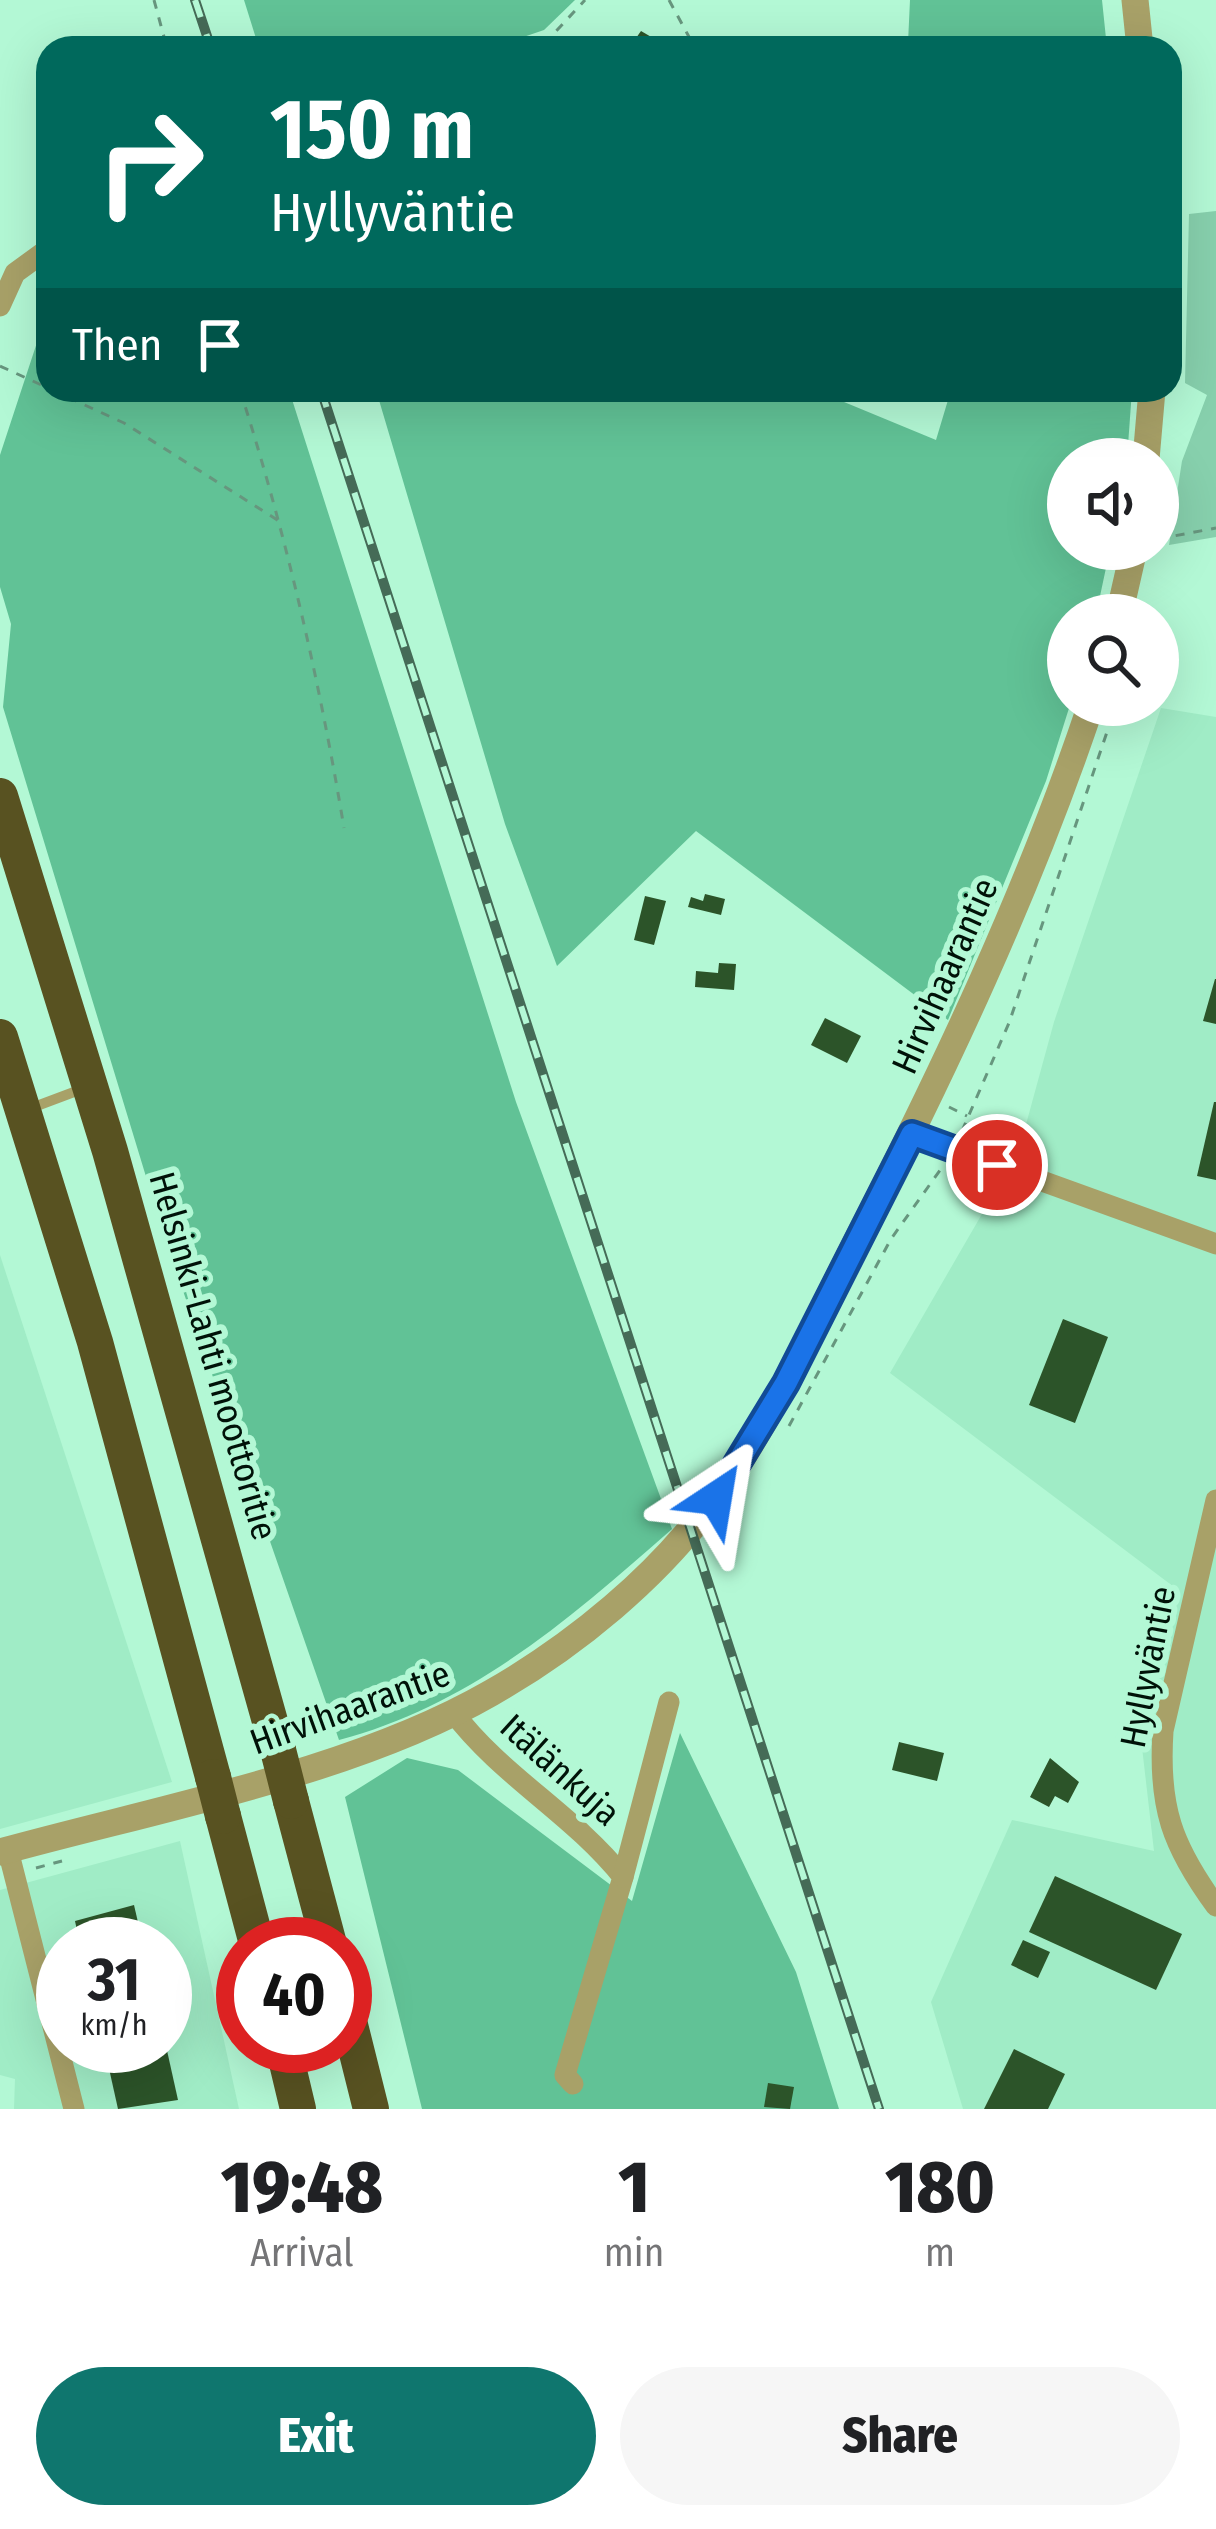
<!DOCTYPE html>
<html lang="en">
<head>
<meta charset="utf-8">
<style>
  body { margin:0; font-family:"Fira Sans Condensed",sans-serif; background:#f6f6f6; color:#202124; height:100vh; display:flex; flex-direction:column; font-size:45px; white-space:nowrap }
  * { box-sizing:border-box; margin:0 }
  p { font-size:39px; color:#757577 }
  .icon { flex:none; width:66px; height:66px; fill:none; stroke:currentColor; stroke-width:2; stroke-linecap:round; stroke-linejoin:round }
  .map { position:relative; height:2109px; overflow:hidden }
  .sheet { display:flex; flex-direction:column; background:#fff; flex:1 }
  .sheet>* { flex:none }
  .top-card { position:absolute; left:36px; top:36px; width:1146px; height:366px; border-radius:36px; box-shadow:0 12px 48px #0002; background:#00695c; color:#fff; overflow:hidden }
  .fabs { position:absolute; left:1047px; top:438px; display:grid; gap:24px }
  .fabs a { display:grid; place-items:center; width:132px; height:132px; border-radius:50%; background:#fff; box-shadow:0 12px 48px #0002; font-size:60px }
  .speed { position:absolute; left:36px; top:1917px; display:flex; gap:24px; font-size:60px; font-weight:700; text-align:center }
  .speed>* { display:grid; place-content:center; width:156px; height:156px; border-radius:50%; background:#fff; box-shadow:0 12px 48px #0002; line-height:1 }
  .speed small { font-size:30px; font-weight:400 }
  .speed .limit { border:18px solid #d22; background:#fff; color:#111 }
  .pin { position:absolute; display:grid; place-items:center; width:102px; height:102px; color:#fff; margin:-51px; border:6px solid #fff; border-radius:50%; box-shadow:0 3px 12px #0007 }
  .me { position:absolute; width:132px; margin:-66px; rotate:33deg; stroke-linejoin:round; filter:drop-shadow(0 0 9px #0008) }
  .turn { display:flex; align-items:center; gap:42px; height:252px; padding:0 36px; font-size:54px }
  .turn .icon { width:156px; height:156px; stroke-width:2.5 }
  .turn b { display:block; font-size:84px; line-height:102px }
  .then { display:flex; align-items:center; height:114px; padding:0 36px; background:#0003; gap:24px; font-size:45px }
  .eta { display:flex; justify-content:space-evenly; align-items:center; height:204px; text-align:center }
  .eta b { font-size:72px; font-weight:800; line-height:84px }
  .cta { display:flex; gap:24px; margin-top:auto; padding:24px 36px }
  .cta a { flex:1; height:138px; border-radius:72px; background:#0f766e; color:#fff; font-size:48px; font-weight:800; line-height:138px; text-align:center }
  .cta a+a { background:#f6f6f6; color:#202124 }
  .map>svg:first-child { display:block }
</style>
</head>
<body>
<div class="map">
<svg width="1216" height="2109" viewBox="0 0 1216 2109">
  <rect width="100%" height="100%" fill="#b3f8d5"/>
  <g fill="#a0ecc6" fill-rule="evenodd">
    <polygon points="1161,708 1216,717 1216,2109 963,2109 931,2002 1012,1820 1154,1851 1140,1730 1178,1590 890,1373 1019,1150 1054,1022"/>
    <polygon points="0,1255 172,1782 0,1829"/>
    <path d="M180,1841L239,2109H14L15,2079L0,2075V1890ZM63,1944H165V2046H63Z"/>
  </g>
  <polygon fill="#87d0ad" points="1216,211 1216,537 1169,545 1182,461 1207,395 1185,383 1189,214"/>
  <g fill="#61c296">
    <polygon points="244,0 575,0 544,30 491,48 259,48"/>
    <polygon points="910,0 1102,0 1107,48 881,48 908,43"/>
    <path d="M48,309V390H289L516,1102L672,1529C572,1617 472,1705 339,1740L165,1239L3,707L11,624L0,587V455Z"/>
    <polygon points="376,390 815,390 936,440 951,390 1132,390 1127,459 1068,459 1068,549 1110,549 1096,615 1068,615 1070,705 1046,781 948,1020 696,831 557,966 505,824"/>
    <polygon points="680,1733 796,1972 839,2109 422,2109 345,1797 407,1758 458,1770 632,1901"/>
  </g>
  <g fill="#2c5429">
    <polygon points="641,31 653,38 666,48 629,48"/>
    <polygon points="705,894 725,899 721,915 688,907 691,897 703,901"/>
    <polygon points="645,896 666,901 654,945 634,940"/>
    <polygon points="719,963 736,964 734,990 695,987 696,971 718,973"/>
    <polygon points="1215,979 1216,979 1216,1024 1203,1021"/>
    <polygon points="825,1018 861,1036 847,1063 811,1045"/>
    <polygon points="1214,1102 1216,1102 1216,1180 1197,1176"/>
    <polygon points="1063,1319 1108,1337 1075,1423 1029,1405"/>
    <polygon points="899,1742 944,1753 937,1781 892,1770"/>
    <polygon points="1050,1758 1079,1782 1068,1803 1055,1796 1049,1807 1030,1797"/>
    <polygon points="1055,1876 1182,1934 1156,1990 1029,1932"/>
    <polygon points="134,1905 143,1944 80,1944 75,1921"/>
    <polygon points="1023,1940 1050,1952 1038,1978 1011,1965"/>
    <polygon points="104,2046 166,2046 178,2100 118,2109"/>
    <polygon points="1014,2049 1065,2074 1048,2109 984,2109"/>
    <polygon points="768,2083 794,2087 790,2109 764,2107"/>
  </g>
  <g fill="none" stroke-linecap="round" stroke-linejoin="round">
    <g stroke="#67967e" stroke-width="3" stroke-dasharray="9 9" stroke-linecap="butt">
      <polyline points="154,0 167,48"/>
      <polyline points="669,0 695,48"/>
      <polyline points="526,48 547,41 585,0"/>
      <polyline points="1170,125 1179,219 1174,379"/>
      <polyline points="41,230 48,220"/>
      <polyline points="0,366 48,388"/>
      <polyline points="52,390 124,423 279,521"/>
      <path d="M240,390C286,534 319,678 344,828"/>
      <polyline points="1158,535 1167,472"/>
      <polyline points="1158,539 1216,528"/>
      <polyline points="949,1107 967,1116"/>
      <polyline points="962,1131 1009,1023 1108,729"/>
      <polyline points="789,1426 891,1239 943,1166"/>
      <polyline points="36,1868 62,1861"/>
    </g>
    <polyline stroke="#a8a168" stroke-width="10" points="26,1110 82,1089"/>
    <g stroke="#a8a168" stroke-width="21">
      <polyline points="0,306 15,273 48,249"/>
      <polyline points="912,1134 1216,1244"/>
      <path d="M1216,1500L1163,1731C1158,1807 1172,1846 1216,1906"/>
      <path d="M453,1712C501,1776 573,1814 623,1877L565,2075L573,2084"/>
      <polyline points="8,1850 74,2109"/>
      <polyline points="623,1877 669,1702"/>
    </g>
    <g stroke="#a8a168" stroke-width="27">
      <polyline points="1135,0 1140,48"/>
      <polyline points="1146,459 1152,390"/>
      <polyline points="1119,615 1134,549"/>
      <path d="M0,1852C155,1809 352,1773 491,1693C575,1645 658,1577 715,1498C772,1420 811,1330 855,1244C945,1068 1028,893 1091,705"/>
    </g>
    <g stroke="#585221" stroke-width="36">
      <polyline points="0,796 110,1151 278,1750"/>
      <polyline points="0,1037 95,1342 213,1777"/>
      <polyline points="291,1801 329,1944"/>
      <polyline points="223,1816 257,1944"/>
      <polyline points="345,2005 371,2109"/>
      <polyline points="283,2046 298,2109"/>
    </g>
    <g stroke="#456b57" stroke-width="10">
      <g id="rail">
        <polyline points="195,0 211,48"/>
        <polyline points="321,390 879,2109"/>
      </g>
    </g>
    <use href="#rail" stroke="#b3f8d5" stroke-width="6" stroke-dasharray="18" stroke-linecap="butt"/>
    <g stroke="#585221" stroke-width="36">
      <polyline points="278,1750 291,1801"/>
      <polyline points="213,1777 223,1816"/>
    </g>
  </g>
  <g fill="none" stroke-linecap="round" stroke-linejoin="round">
    <g stroke="#114b97" stroke-width="30">
      <polyline id="route" points="716,1498 786,1383 912,1134 997,1165"/>
    </g>
    <use href="#route" stroke="#1a73e8" stroke-width="21"/>
  </g>
  <g text-anchor="middle" dominant-baseline="central" stroke-width="12" stroke-linejoin="round" paint-order="stroke">
    <g font-size="36" fill="#001208" stroke="#b3f8d5">
      <text transform="translate(945 976) rotate(-66)">Hirvihaarantie</text>
      <text transform="translate(213 1356) rotate(74)">Helsinki-Lahti moottoritie</text>
      <text transform="translate(1148 1667) rotate(-79)">Hyllyväntie</text>
      <text transform="translate(350 1708) rotate(-20)">Hirvihaarantie</text>
      <text transform="translate(560 1770) rotate(42)">Itälänkuja</text>
    </g>
  </g>
</svg>
<div class="fabs">
<a><svg class="icon" aria-label="sound" viewBox="0 0 24 24"><path d="M4 9h4l5-4v14l-5-4H4zM17 9q2 3 0 6"/></svg></a>
<a><svg class="icon" aria-label="search" viewBox="0 0 24 24"><circle cx="10" cy="10" r="6"/><path d="M15 15l6 6"/></svg></a>
</div>
<div class="speed"><div>31<small>km/h</small></div><div class="limit">40</div></div>
<div class="pin" style="left:997px;top:1165px;background:#d93025"><svg class="icon" aria-label="arrive" viewBox="0 0 24 24"><path d="M6 21V4h12l-3 4 3 4H6"/></svg></div>
<svg class="me" style="left:716px;top:1498px" viewBox="-20 -20 40 40"><path d="M0-17L14 15 0 8-14 15z" fill="#1a73e8" stroke="#fff" stroke-width="4"/></svg>
<div class="top-card">
<div class="turn"><svg class="icon" aria-label="right" viewBox="0 0 24 24"><path d="M7 20v-9h11M14 6l5 5-5 5"/></svg><div><b>150 m</b>Hyllyväntie</div></div>
<div class="then">Then<svg class="icon" aria-label="arrive" viewBox="0 0 24 24"><path d="M6 21V4h12l-3 4 3 4H6"/></svg></div>
</div>
</div>
<section class="sheet">
<div class="eta">
<div><b>19:48</b><p>Arrival</p></div>
<div><b>1</b><p>min</p></div>
<div><b>180</b><p>m</p></div>
</div>
<div class="cta"><a>Exit</a><a>Share</a></div>
</section>
</body>
</html>
